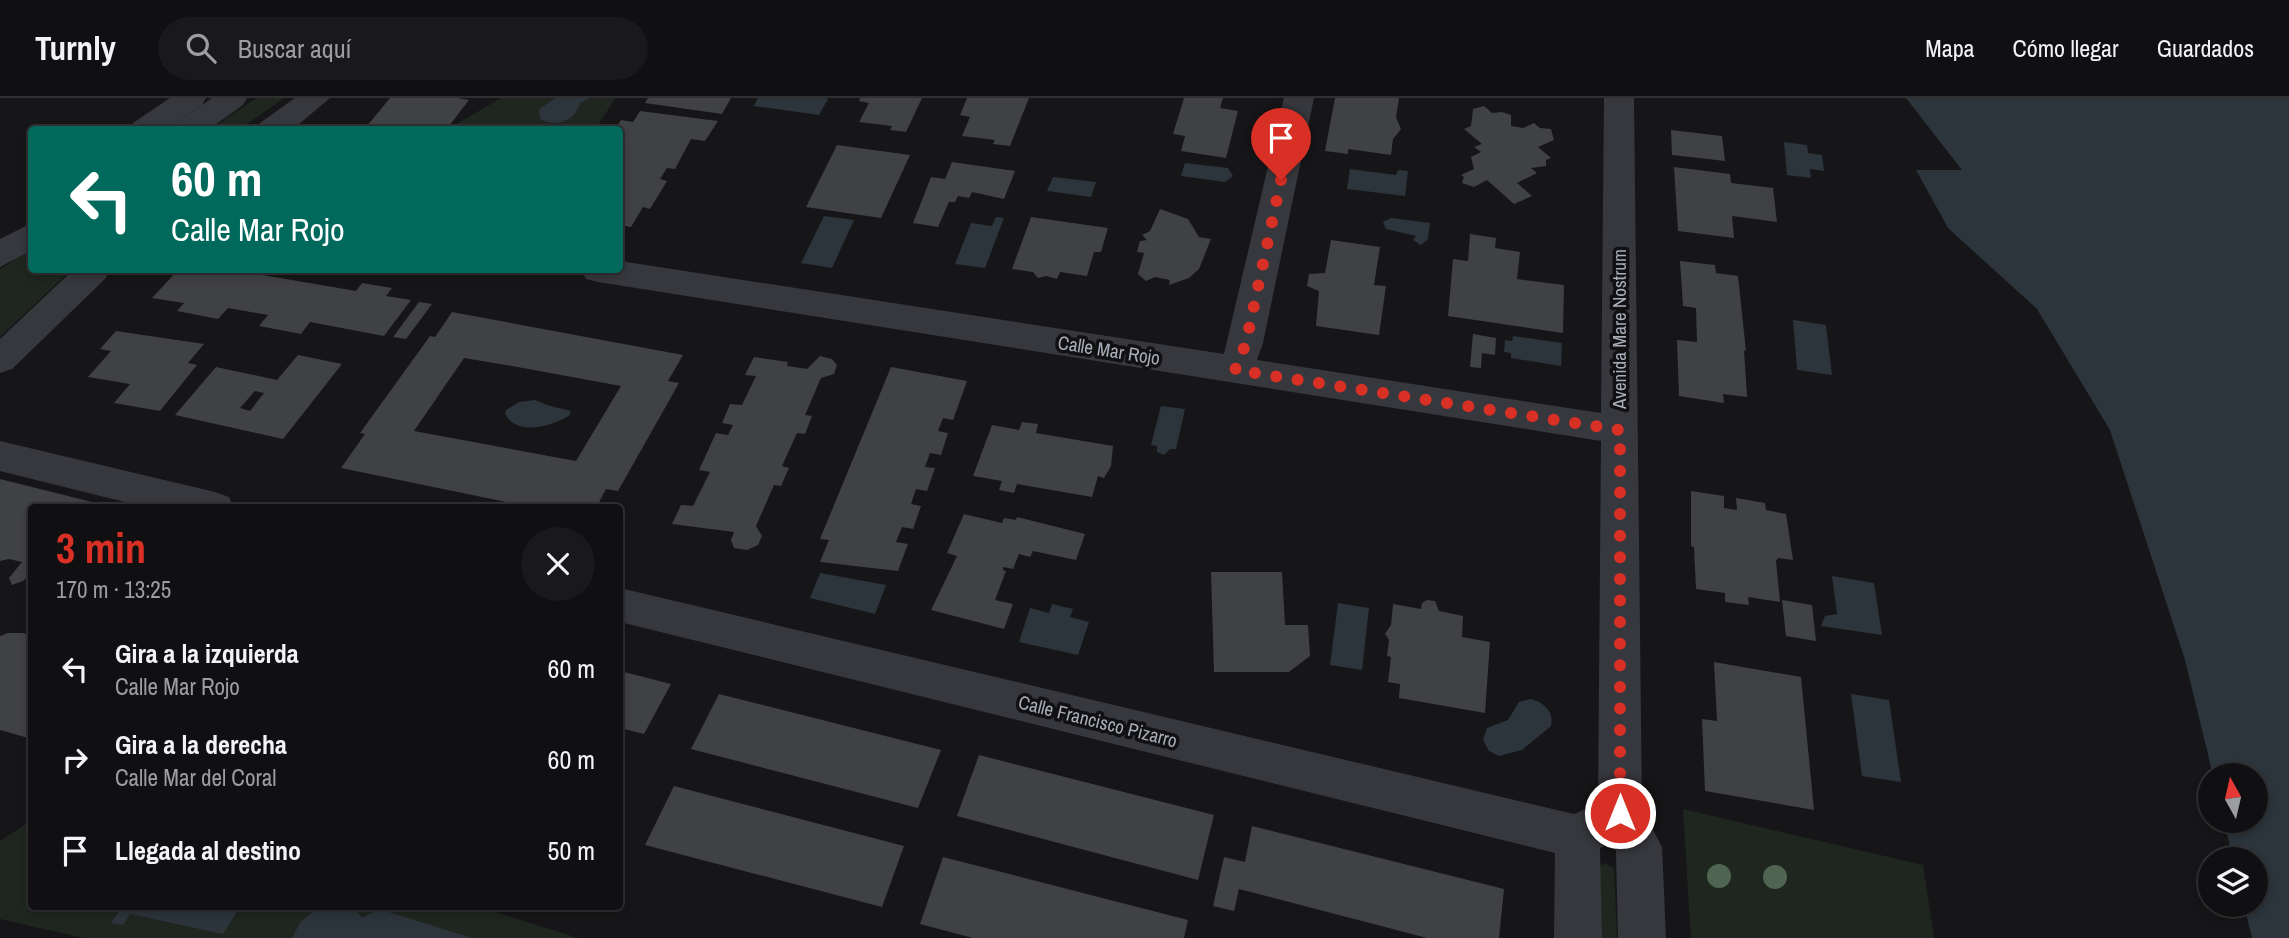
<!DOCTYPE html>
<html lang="es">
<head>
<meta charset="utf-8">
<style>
  body { margin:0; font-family:"Archivo Narrow",sans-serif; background:#19191b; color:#f1f3f6; height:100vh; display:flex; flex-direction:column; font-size:26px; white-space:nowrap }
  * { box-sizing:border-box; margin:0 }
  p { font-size:23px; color:#9c9d9f }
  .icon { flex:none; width:38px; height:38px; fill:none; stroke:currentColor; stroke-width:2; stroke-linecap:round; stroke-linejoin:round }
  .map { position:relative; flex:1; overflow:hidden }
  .side { position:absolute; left:28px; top:406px; width:595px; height:406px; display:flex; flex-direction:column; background:#101012; border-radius:7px; box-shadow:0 4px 10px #0003,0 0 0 2px #303032 }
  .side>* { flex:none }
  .top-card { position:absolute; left:28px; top:28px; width:595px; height:147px; border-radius:7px; box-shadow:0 4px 10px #0003,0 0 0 2px #303032; background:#00695c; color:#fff; overflow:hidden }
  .needle { width:46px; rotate:352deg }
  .tools { position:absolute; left:2198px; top:665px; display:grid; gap:14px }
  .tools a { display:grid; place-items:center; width:70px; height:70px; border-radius:50%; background:#101012; box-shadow:0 4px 10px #0003,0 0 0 2px #303032; font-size:35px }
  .pin { position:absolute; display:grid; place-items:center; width:60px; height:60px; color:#fff; margin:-72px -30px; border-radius:50% 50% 50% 0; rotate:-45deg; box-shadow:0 0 7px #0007 }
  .pin .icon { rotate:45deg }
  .me { position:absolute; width:77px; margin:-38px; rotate:0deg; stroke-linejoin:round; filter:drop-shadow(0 0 5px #0008) }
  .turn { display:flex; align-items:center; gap:24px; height:147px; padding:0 28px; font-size:32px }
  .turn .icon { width:91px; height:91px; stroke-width:2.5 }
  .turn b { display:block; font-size:49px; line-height:60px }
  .round { display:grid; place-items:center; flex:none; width:74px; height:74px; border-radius:37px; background:#19191b }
  .headline { display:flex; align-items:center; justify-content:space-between; height:119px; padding:0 28px }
  h1 { font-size:42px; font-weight:700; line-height:52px; color:#d93025 }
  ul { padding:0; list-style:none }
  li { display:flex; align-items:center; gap:21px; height:91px; padding:0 28px }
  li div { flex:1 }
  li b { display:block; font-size:26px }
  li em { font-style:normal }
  header { display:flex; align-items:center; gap:42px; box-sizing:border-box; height:98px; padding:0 35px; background:#101012; border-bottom:2px solid #303032 }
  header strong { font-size:33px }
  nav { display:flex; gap:38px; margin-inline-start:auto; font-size:24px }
  .search { width:490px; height:63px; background:#19191b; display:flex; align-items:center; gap:18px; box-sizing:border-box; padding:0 24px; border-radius:38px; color:#9c9d9f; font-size:26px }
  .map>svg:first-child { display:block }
</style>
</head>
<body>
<header>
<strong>Turnly</strong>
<div class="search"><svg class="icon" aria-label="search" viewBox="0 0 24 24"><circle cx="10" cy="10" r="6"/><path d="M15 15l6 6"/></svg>Buscar aquí</div>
<nav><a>Mapa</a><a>Cómo llegar</a><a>Guardados</a></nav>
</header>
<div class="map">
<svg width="2289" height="840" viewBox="0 0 2289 840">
  <rect width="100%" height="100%" fill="#161618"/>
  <g fill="#1e261f">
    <polygon points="256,0 284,0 240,31 211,31"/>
    <polygon points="501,0 616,0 595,31 448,31"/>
    <polygon points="31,151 32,172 71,172 0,239 0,171"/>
    <polygon points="1683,711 1923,767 1934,840 1691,840"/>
    <polygon points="31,723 32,808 479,809 578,840 84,840 0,821 0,743"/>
    <polygon points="1605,765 1614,770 1617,840 1601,840 1600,768"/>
  </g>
  <g fill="#2c353c">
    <path d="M556,0H590L580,5C575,23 557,30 540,21L539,11Z"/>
    <polygon points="758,0 824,0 828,1 819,17 754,8"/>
    <polygon points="1906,0 2289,0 2289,840 2252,840 2244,807 2256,807 2256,761 2233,761 2224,723 2256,723 2256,677 2213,677 2185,562 2110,332 2037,211 1948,130 1916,72 1962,72"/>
    <polygon points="1784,44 1807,47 1808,55 1822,57 1824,73 1810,71 1811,80 1787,77"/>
    <polygon points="1185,65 1228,70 1233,78 1225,84 1181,78"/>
    <polygon points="1350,71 1396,77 1398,72 1408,73 1405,98 1347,91"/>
    <polygon points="1053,79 1096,84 1091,99 1047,93"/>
    <polygon points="824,118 854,122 832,170 801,165"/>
    <polygon points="996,119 1004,120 985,170 955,166 971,125 992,128"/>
    <polygon points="1391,120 1430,125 1428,141 1421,147 1413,142 1416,138 1386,131 1383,124"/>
    <polygon points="1793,222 1826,227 1832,277 1797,272"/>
    <polygon points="1513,238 1562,245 1561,268 1511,260 1511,255 1504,254 1505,242 1512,243"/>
    <path d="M535,302C547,308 559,310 571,313L569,318C550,328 519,339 505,316L506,312L519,304Z"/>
    <polygon points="1161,308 1185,311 1176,351 1170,351 1164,357 1157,354 1157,348 1151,347"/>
    <polygon points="820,475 886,487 875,516 810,500"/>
    <polygon points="1832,478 1874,485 1882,537 1821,528 1825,518 1837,516"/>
    <polygon points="1338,505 1369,510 1362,572 1330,567"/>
    <polygon points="1052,506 1073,511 1070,519 1089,524 1078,557 1019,544 1030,510 1049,515"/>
    <polygon points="1851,596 1889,602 1901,684 1862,678"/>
    <path d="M1530,601C1544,604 1554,613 1551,628L1522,652L1499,658L1489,653L1483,642L1487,630L1508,622L1519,604Z"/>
    <polygon points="122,809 122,808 240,809 223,836 130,816 123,827 111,825"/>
    <polygon points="320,809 353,809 362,820 379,811 472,840 292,840 301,823"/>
  </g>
  <g fill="#404145" fill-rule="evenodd">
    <polygon points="390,0 458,0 469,2 449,28 437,27 433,32 347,32 352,26 367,28"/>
    <polygon points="648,0 731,0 722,16 645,5"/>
    <polygon points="860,0 922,0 906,34 890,32 892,28 859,24 869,5 859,3"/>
    <polygon points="967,0 1029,0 1010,48 993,46 995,42 962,38 970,19 960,17"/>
    <polygon points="1184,0 1223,0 1220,10 1238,13 1226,60 1181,53 1185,38 1173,36"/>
    <polygon points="1335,0 1399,0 1396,19 1401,31 1393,41 1391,57 1348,51 1348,56 1325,53"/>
    <polygon points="1484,8 1492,15 1502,14 1511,17 1511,28 1523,30 1534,25 1540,30 1551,31 1554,42 1538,49 1551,60 1546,62 1546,68 1531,70 1537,75 1517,85 1532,98 1514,106 1487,82 1474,89 1462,85 1464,79 1461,77 1474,71 1471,59 1481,54 1474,49 1482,46 1464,31 1471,28 1473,11"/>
    <polygon points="640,13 718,23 705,43 691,41 675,71 667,70 660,81 667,83 650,111 643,109 631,129 620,127 620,32 615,32 621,22 633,24"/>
    <polygon points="1671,32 1722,38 1725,63 1672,57"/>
    <polygon points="837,47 910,57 881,120 806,109"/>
    <polygon points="952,64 1015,73 1004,101 972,94 969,100 958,98 955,104 949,104 938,129 913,125 931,79 945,81"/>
    <polygon points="1674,69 1730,76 1731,85 1773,90 1777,124 1732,118 1734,140 1678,133"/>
    <polygon points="1160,111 1188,121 1199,139 1211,141 1199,171 1189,180 1169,187 1170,182 1155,179 1146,183 1138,176 1144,155 1137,154 1140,143 1147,142 1142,137 1150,133"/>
    <polygon points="1031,119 1108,130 1101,154 1094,154 1087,178 1060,174 1057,181 1046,178 1038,180 1033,174 1012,171"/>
    <polygon points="1470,136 1496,140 1495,150 1520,154 1517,181 1564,187 1563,235 1448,218 1453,161 1468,163"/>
    <polygon points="1331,142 1380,149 1374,187 1386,188 1379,237 1316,228 1319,193 1307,188 1309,176 1325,175"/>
    <polygon points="1680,163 1715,167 1716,175 1738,178 1746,253 1744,252 1747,299 1723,296 1724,305 1679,298 1677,242 1697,244 1696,210 1683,208"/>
    <polygon points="178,172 233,172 356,193 362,185 392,190 386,198 411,202 384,238 310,224 301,236 259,228 268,217 228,210 218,221 177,213 184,205 152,200"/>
    <polygon points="419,204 432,206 406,241 393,239"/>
    <path d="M452,214L683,257L668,283L679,285L618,393L606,391L596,410H535L341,370L365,336L360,335L430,238L435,239ZM464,260L506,267L621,288L576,363L414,333Z"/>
    <polygon points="116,233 204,246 188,265 197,267 160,313 114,305 130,286 88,279 111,253 100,251"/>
    <polygon points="1473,236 1496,240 1495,257 1482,255 1481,270 1470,269"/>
    <path d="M298,257L342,266L283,341L175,317L216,269L277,282ZM255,293L264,295L250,313L240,310Z"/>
    <polygon points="820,258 832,261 837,267 834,276 821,280 805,317 812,318 805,336 797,335 782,368 789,370 781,388 774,387 756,428 762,438 758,447 747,452 734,450 731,442 734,434 672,426 681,407 693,408 710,374 699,372 716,335 728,337 733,327 722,325 730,306 742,307 756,278 745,277 754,259 788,264 787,268 807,271"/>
    <polygon points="891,269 967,283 953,322 943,320 938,333 948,335 941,357 930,355 925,369 935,370 927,393 916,391 911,406 921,408 913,431 902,429 896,444 908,446 898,473 820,464 829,442 820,441"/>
    <polygon points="1022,324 1038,326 1036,335 1113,348 1111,368 1104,380 1098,378 1092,399 1017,386 1014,395 999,392 1002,383 973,378 992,327 1019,332"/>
    <polygon points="0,381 112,409 112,410 32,410 32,475 23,483 12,487 9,480 22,464 9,461 0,463"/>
    <polygon points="1691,393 1724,398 1724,410 1737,412 1736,400 1765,405 1766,412 1786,416 1793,462 1778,460 1776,463 1780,504 1748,499 1749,507 1725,504 1725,495 1696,491 1694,449 1691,448"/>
    <polygon points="964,416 1002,425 1004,420 1016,422 1017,419 1085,436 1076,462 1033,453 1030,459 1019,456 1013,471 1003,469 1003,472 1006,473 995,502 1013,506 1004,531 931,512 957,458 947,455"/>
    <polygon points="1211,474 1282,474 1285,527 1308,527 1310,558 1289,574 1214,574"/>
    <polygon points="1427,502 1435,503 1439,513 1463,518 1462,539 1490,544 1485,615 1399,600 1400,586 1388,584 1391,559 1387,558 1389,542 1385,536 1391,527 1393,506 1421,511 1422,505"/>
    <polygon points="1782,502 1812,507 1816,543 1786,538"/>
    <polygon points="8,535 24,535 32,540 32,641 0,632 0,538"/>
    <polygon points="1714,564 1801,579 1814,712 1705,693 1702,621 1717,623"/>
    <polygon points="620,573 671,586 644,636 620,630"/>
    <polygon points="719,596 941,652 918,710 691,651"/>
    <polygon points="979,657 1214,717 1198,782 957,718"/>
    <polygon points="674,688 904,748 882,809 645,747"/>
    <polygon points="1252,728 1504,791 1499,840 1427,840 1239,791 1234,813 1213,808 1224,759 1245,764"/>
    <polygon points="943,759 1188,822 1184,840 973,840 920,826"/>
  </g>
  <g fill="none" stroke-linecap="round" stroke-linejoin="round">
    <g fill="#37383d" fill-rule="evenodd">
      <polygon points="170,0 206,0 202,7 166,32 129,32 133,25"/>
      <polygon points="212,0 247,0 243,7 208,32 172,32 176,25"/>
      <polygon points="295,0 330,0 292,32 256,32 260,25"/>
      <polygon points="1284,0 1314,0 1263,245 1257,262 1601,315 1604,0 1634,0 1642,711 1662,749 1666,840 1618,840 1616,753 1612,744 1600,750 1602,840 1554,840 1555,755 620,524 620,490 1574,716 1598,705 1601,343 598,184 586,181 581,172 620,172 620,163 1224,256"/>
      <polygon points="32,125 32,152 0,169 0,141"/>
      <polygon points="73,172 110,172 105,181 12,271 0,275 0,241"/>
      <polygon points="0,343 215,394 229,399 234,410 149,410 0,373"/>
    </g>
  </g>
  <g fill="#506452">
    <circle cx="1719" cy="778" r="12"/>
    <circle cx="1775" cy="779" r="12"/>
  </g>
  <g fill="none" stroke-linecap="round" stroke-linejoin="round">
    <polyline stroke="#d93025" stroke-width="12" stroke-dasharray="0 21.6" points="1281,82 1246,245 1235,272 1620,332 1620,715"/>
  </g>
  <g text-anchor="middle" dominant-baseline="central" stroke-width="7" stroke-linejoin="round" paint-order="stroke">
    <g font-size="19" fill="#a8adb8" stroke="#111113">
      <text transform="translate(1619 231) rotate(-90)">Avenida Mare Nostrum</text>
      <text transform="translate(1109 252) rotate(9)">Calle Mar Rojo</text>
      <text transform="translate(1098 623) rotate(14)">Calle Francisco Pizarro</text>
    </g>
  </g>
</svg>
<div class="tools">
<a><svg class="needle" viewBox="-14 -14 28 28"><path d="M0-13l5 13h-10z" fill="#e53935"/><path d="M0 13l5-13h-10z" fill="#9c9d9f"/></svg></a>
<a><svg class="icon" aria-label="layers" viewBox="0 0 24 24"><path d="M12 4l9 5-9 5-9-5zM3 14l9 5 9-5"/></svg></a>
</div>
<div class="pin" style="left:1281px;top:82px;background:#d93025"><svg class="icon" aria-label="arrive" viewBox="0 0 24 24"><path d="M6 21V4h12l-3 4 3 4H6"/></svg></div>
<svg class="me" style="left:1620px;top:715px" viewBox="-20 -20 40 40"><circle r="17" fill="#d93025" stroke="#fff" stroke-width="3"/><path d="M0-11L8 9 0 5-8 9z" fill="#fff"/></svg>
<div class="top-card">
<div class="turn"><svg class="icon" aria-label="left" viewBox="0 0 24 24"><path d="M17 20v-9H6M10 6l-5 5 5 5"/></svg><div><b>60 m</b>Calle Mar Rojo</div></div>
</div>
<section class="side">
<div class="headline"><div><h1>3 min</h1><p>170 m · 13:25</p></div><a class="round"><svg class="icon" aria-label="close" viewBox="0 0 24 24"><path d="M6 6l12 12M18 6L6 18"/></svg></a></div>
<ul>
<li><svg class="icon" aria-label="left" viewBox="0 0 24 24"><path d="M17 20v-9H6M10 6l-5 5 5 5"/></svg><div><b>Gira a la izquierda</b><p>Calle Mar Rojo</p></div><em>60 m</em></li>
<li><svg class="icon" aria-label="right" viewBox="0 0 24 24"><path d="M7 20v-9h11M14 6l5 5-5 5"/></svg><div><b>Gira a la derecha</b><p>Calle Mar del Coral</p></div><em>60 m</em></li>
<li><svg class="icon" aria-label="arrive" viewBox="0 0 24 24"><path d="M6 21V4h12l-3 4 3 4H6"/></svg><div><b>Llegada al destino</b></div><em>50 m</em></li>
</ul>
</section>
</div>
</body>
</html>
